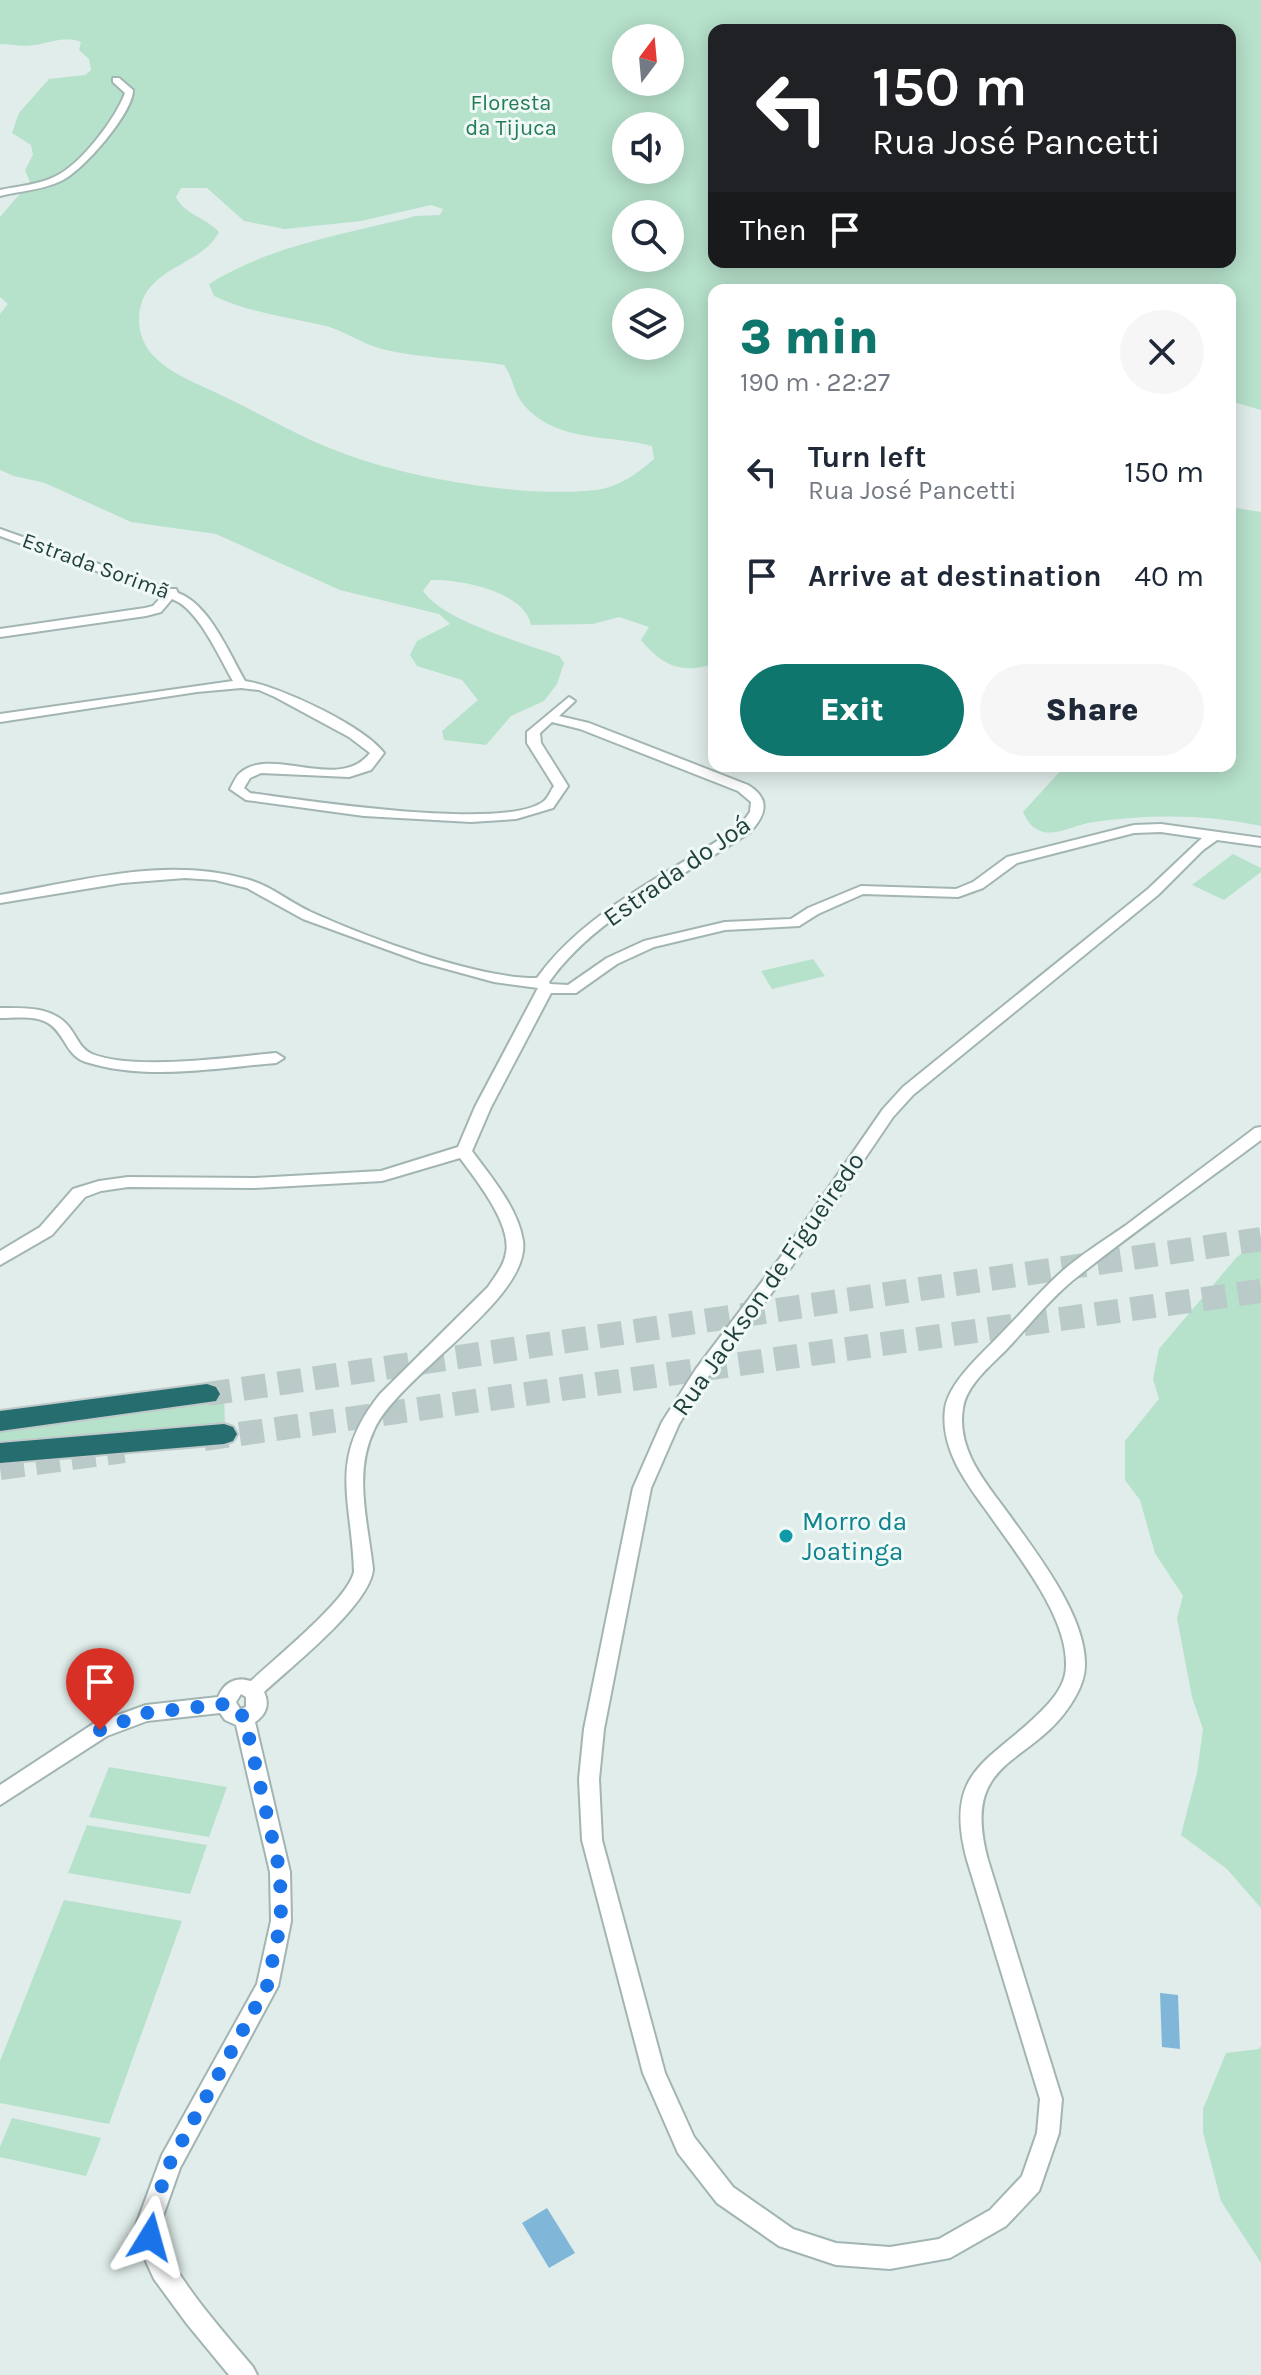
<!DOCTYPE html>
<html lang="en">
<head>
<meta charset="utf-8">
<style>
  body { margin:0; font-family:Karla,sans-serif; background:#f6f6f7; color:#1f2937; height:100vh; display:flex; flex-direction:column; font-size:30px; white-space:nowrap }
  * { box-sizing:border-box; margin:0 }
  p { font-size:26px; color:#747a83 }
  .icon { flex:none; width:44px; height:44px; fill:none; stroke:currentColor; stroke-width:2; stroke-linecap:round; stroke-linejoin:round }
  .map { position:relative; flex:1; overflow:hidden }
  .sheet { position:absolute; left:708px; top:284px; width:528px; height:488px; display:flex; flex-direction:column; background:#fff; border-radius:16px; box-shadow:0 4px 20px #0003 }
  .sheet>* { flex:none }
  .banner { position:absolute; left:708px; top:24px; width:528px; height:244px; border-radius:16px; box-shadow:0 4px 20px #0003; background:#202124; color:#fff; overflow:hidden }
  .needle { width:52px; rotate:16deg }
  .controls { position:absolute; left:612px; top:24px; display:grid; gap:16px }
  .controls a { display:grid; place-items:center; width:72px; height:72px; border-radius:50%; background:#fff; box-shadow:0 4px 20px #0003; font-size:40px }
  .pin { position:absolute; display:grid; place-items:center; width:68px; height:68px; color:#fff; margin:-82px -34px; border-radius:50% 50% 50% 0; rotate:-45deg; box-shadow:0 0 8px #0007 }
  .pin .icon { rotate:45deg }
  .me { position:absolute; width:88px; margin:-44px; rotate:8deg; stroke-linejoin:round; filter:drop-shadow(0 0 6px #0008) }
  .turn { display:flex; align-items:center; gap:28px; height:168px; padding:0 32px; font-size:36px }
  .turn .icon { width:104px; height:104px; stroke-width:2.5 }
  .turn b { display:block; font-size:56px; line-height:68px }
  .then { display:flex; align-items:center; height:76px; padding:0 32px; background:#0003; gap:16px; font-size:30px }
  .round { display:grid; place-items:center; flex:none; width:84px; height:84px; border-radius:42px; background:#f6f6f7 }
  .summary { display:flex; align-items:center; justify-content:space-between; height:136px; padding:0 32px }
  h1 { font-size:48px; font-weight:800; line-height:60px; color:#0f766e }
  .primary-button { display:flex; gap:16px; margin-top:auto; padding:16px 32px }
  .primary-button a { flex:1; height:92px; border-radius:48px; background:#0f766e; color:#fff; font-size:32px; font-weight:800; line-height:92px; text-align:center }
  .primary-button a+a { background:#f6f6f7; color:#1f2937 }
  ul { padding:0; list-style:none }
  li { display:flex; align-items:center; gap:24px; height:104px; padding:0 32px }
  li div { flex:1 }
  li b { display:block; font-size:30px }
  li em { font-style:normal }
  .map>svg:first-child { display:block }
</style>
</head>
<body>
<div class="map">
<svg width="1261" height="2375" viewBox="0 0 1261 2375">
  <rect width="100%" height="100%" fill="#e0edea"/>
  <g fill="#b6e1cb" fill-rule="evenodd">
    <path d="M0,0H1261V410L1230,401V290H714V664C682,674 662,666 641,640L649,627L619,617L593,624L531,625C525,591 459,579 431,580L423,591C443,621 524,643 559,656L564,663L557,684L544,701L511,716L486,745L444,740L442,731L478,700L462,680L417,666L410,655L417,641L450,624L439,614L340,590L216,534L131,522L45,483L14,476L0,470V314L8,304L0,297V217L30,182L25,170L33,155L31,145L12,133L19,113L49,79L85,75L91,70L89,59L79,50L81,42C65,35 50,43 34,45C23,47 11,44 0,44ZM714,30H1230V262H714ZM626,38H670V82H626ZM626,126H670V170H626ZM181,188H207L244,221L285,229L361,221L431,205L443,209L440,215L416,216C346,234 271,245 209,284L214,296C250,313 287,317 326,326C345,331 362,344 382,349C422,359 463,358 504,365C513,377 513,391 523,404C556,443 607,434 652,446L654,459C637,474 619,487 596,490C525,498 412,479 345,454C303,439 265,416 225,397C192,380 141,366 139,322C138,266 200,269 219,232C205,217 185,215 176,197ZM626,214H670V258H626ZM626,302H670V346H626Z"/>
    <path d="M1230,507L1261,512V826C1207,814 1148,814 1093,822C1078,824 1058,835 1044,832C1032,829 1028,822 1023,812L1065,766H1230Z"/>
    <polygon points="1233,854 1261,868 1261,872 1224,900 1192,885"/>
    <polygon points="813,959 825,976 772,989 761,971"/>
    <polygon points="1261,1238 1261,1908 1227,1869 1181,1835 1197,1773 1203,1729 1192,1697 1177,1618 1183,1596 1155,1553 1140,1500 1125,1480 1125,1441 1159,1399 1153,1379 1159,1349 1236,1258"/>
    <polygon points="224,1398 225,1424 0,1441 0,1429"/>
    <polygon points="109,1767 227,1787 209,1837 89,1817"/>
    <polygon points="87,1825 207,1845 190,1894 68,1873"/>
    <polygon points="64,1900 182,1921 109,2124 0,2103 0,2061"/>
    <polygon points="1261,2046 1261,2263 1221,2201 1203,2132 1203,2109 1226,2053 1259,2049"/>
    <polygon points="12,2118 101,2138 86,2176 0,2157 0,2147"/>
  </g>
  <g fill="#80b7d9">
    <polygon points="1160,1993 1178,1995 1180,2049 1162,2047"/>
    <polygon points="547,2208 575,2253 549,2268 522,2223"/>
  </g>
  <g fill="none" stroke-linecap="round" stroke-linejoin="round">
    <g stroke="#b9cac8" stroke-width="24" stroke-dasharray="24 12" stroke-linecap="butt">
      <polyline points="207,1394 1261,1239"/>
      <polyline points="204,1439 1261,1291"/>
      <polyline points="0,1468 124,1451"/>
    </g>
    <g stroke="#a2b5b3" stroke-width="4">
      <g id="street">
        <path d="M113,78H119L133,90C133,113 83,171 61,181C42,190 20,191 0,196V190C18,186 38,185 54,177C80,166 116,118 125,93L113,82Z"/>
        <path d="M0,529L169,589H176L178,593C209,604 229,653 245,681C279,686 364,726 384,753L371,770L349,777L261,773L250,778L244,788L250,793C303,800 506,832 544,801C548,798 551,790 554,786L527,743V732L569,697L575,701L559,716L589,723L748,785C771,799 766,815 750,832C683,878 597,914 549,982L550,984L568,985L607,958L644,941L725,922L791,919L808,908L861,886L956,889L973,882L1007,857L1134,825L1161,824L1261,838V846L1217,840L1203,850L1158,895L913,1095L893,1117L792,1266L708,1377L679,1424L651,1488L604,1729L599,1779L602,1840L665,2073L694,2137L733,2187L793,2229L836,2243L890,2247L939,2239L990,2210L1022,2176L1037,2133L1040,2099L967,1860C941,1764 997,1761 1049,1703C1058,1693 1066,1680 1066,1666C1068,1617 1018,1556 991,1517C968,1485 940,1451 945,1409C948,1385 977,1358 994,1341C1015,1320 1035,1297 1057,1276C1077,1257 1102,1242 1125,1226C1168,1193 1212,1161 1255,1128L1261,1127V1140C1198,1187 1133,1232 1072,1281C1048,1301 1027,1328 1005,1351C990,1366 966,1386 963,1408C956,1451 987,1484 1010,1516C1037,1554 1086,1616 1085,1665C1085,1677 1080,1689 1074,1699C1034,1768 959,1754 988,1860L1062,2099L1059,2133L1039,2191L1006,2226L950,2258L890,2269L836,2265L779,2246L717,2203L678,2153L643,2073L582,1840L579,1779L584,1729L633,1488L662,1422L696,1369L780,1258L883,1109L903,1087L1148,889L1202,838L1161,832L1134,833L1017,863L983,888L958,897L863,894L818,914L799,926L725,930L654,947L617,964L576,993H551L491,1107L472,1151C491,1177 518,1208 523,1241C531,1299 398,1376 374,1430C353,1473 368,1523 373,1569C371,1604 291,1667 264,1692C270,1704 266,1715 255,1722L290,1872L291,1921L278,1986L180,2168L157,2233C180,2284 217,2324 253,2367L257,2375H229L187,2324L154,2279L133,2233L162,2155L257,1984L271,1921L270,1872L236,1725L225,1720L220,1713L147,1721L107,1736L0,1805V1785L93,1724L146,1705L218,1697C224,1683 235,1676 251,1681C275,1658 347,1601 354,1572C352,1499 327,1460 380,1394L488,1287C495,1276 504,1266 506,1253C512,1224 476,1180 460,1158L382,1181L255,1188L128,1187L101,1191L85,1197L52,1235L0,1265V1251L40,1227L73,1189L99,1181L128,1177L255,1178L381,1171L458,1147L475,1107L538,988L494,982L421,962L303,919L247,888L215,880L185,878L122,883L0,903V895C80,881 166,856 246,879C270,885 289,902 311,912C366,937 477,979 537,978C586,909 672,873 740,826L750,812L751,802L738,791L580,729L552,722L540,733L541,743L568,786L553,808L516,819L471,822L364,816L246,800L230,789C233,784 236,776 240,773C272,745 339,793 370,753L349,737L275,697L259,690L241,688L197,692L0,722V714L233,681C219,657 198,608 172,599L161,612L146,616L0,637V629L145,608L153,606L163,595L0,536ZM241,1694L246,1697V1707L240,1709L236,1702Z"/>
        <path d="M0,1008C26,1008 56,1006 72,1031C78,1040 82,1050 92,1054C135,1071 229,1057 276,1053L284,1058L276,1063C215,1068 146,1081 86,1062C66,1056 65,1033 48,1023C35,1015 15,1018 0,1018Z"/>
      </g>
    </g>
    <g stroke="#c0c9c9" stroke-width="4">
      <g id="highway">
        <polygon points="207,1384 216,1387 220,1394 216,1401 0,1431 0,1411"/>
        <polygon points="224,1424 233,1427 237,1434 233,1441 224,1444 0,1463 0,1443"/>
      </g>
    </g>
    <use href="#street" fill="#fff" fill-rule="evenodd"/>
    <use href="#highway" fill="#266d6f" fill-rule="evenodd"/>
  </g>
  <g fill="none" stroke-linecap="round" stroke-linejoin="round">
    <polyline stroke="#1a73e8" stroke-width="14" stroke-dasharray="0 25.2" points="100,1730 146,1713 224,1704 229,1713 244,1716 280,1872 281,1921 267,1986 170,2163 145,2233 150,2237"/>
  </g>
  <circle fill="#0f9aa8" stroke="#f0f9f6" stroke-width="3" cx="786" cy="1536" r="8"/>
  <g text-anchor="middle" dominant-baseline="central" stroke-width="6" stroke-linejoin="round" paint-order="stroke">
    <g font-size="22" fill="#237b59" stroke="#f0f9f6">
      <text x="511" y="103">Floresta<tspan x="511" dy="25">da Tijuca</tspan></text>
    </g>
    <g font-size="22" fill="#1e3f3e" stroke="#f0f9f6">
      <text transform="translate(96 566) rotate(20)">Estrada Sorimã</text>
    </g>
    <g font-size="26" fill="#1e3f3e" stroke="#f0f9f6">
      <text transform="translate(677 871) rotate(-35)">Estrada do Joá</text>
      <text transform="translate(768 1284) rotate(-55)">Rua Jackson de Figueiredo</text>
    </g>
    <g font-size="26" fill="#0d838f" stroke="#f0f9f6" text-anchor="start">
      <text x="802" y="1521">Morro da<tspan x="802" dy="30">Joatinga</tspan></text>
    </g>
  </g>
</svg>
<div class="controls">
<a><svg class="needle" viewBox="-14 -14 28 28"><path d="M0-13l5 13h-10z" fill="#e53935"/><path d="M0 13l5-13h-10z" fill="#747a83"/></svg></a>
<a><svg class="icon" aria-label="sound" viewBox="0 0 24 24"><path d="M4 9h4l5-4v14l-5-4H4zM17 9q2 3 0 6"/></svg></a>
<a><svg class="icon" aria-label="search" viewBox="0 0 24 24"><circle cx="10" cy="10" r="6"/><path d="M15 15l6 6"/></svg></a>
<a><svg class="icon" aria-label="layers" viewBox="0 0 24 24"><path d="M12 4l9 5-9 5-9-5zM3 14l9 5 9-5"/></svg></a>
</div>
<div class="pin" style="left:100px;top:1730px;background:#d93025"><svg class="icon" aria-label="arrive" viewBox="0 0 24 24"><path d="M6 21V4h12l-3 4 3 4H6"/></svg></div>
<svg class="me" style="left:150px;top:2237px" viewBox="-20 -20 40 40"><path d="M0-17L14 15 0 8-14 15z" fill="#1a73e8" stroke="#fff" stroke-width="4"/></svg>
<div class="banner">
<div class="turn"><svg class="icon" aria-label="left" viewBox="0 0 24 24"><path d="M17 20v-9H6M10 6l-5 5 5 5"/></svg><div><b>150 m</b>Rua José Pancetti</div></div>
<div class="then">Then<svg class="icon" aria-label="arrive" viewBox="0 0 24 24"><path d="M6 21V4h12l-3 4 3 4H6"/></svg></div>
</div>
<section class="sheet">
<div class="summary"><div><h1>3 min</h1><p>190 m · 22:27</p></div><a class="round"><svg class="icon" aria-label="close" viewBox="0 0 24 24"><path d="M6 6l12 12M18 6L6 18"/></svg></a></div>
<ul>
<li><svg class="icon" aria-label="left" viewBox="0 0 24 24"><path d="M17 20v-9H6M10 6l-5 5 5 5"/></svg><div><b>Turn left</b><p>Rua José Pancetti</p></div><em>150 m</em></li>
<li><svg class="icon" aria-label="arrive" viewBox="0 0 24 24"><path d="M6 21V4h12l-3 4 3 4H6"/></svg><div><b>Arrive at destination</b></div><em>40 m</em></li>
</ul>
<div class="primary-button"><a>Exit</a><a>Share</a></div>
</section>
</div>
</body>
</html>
